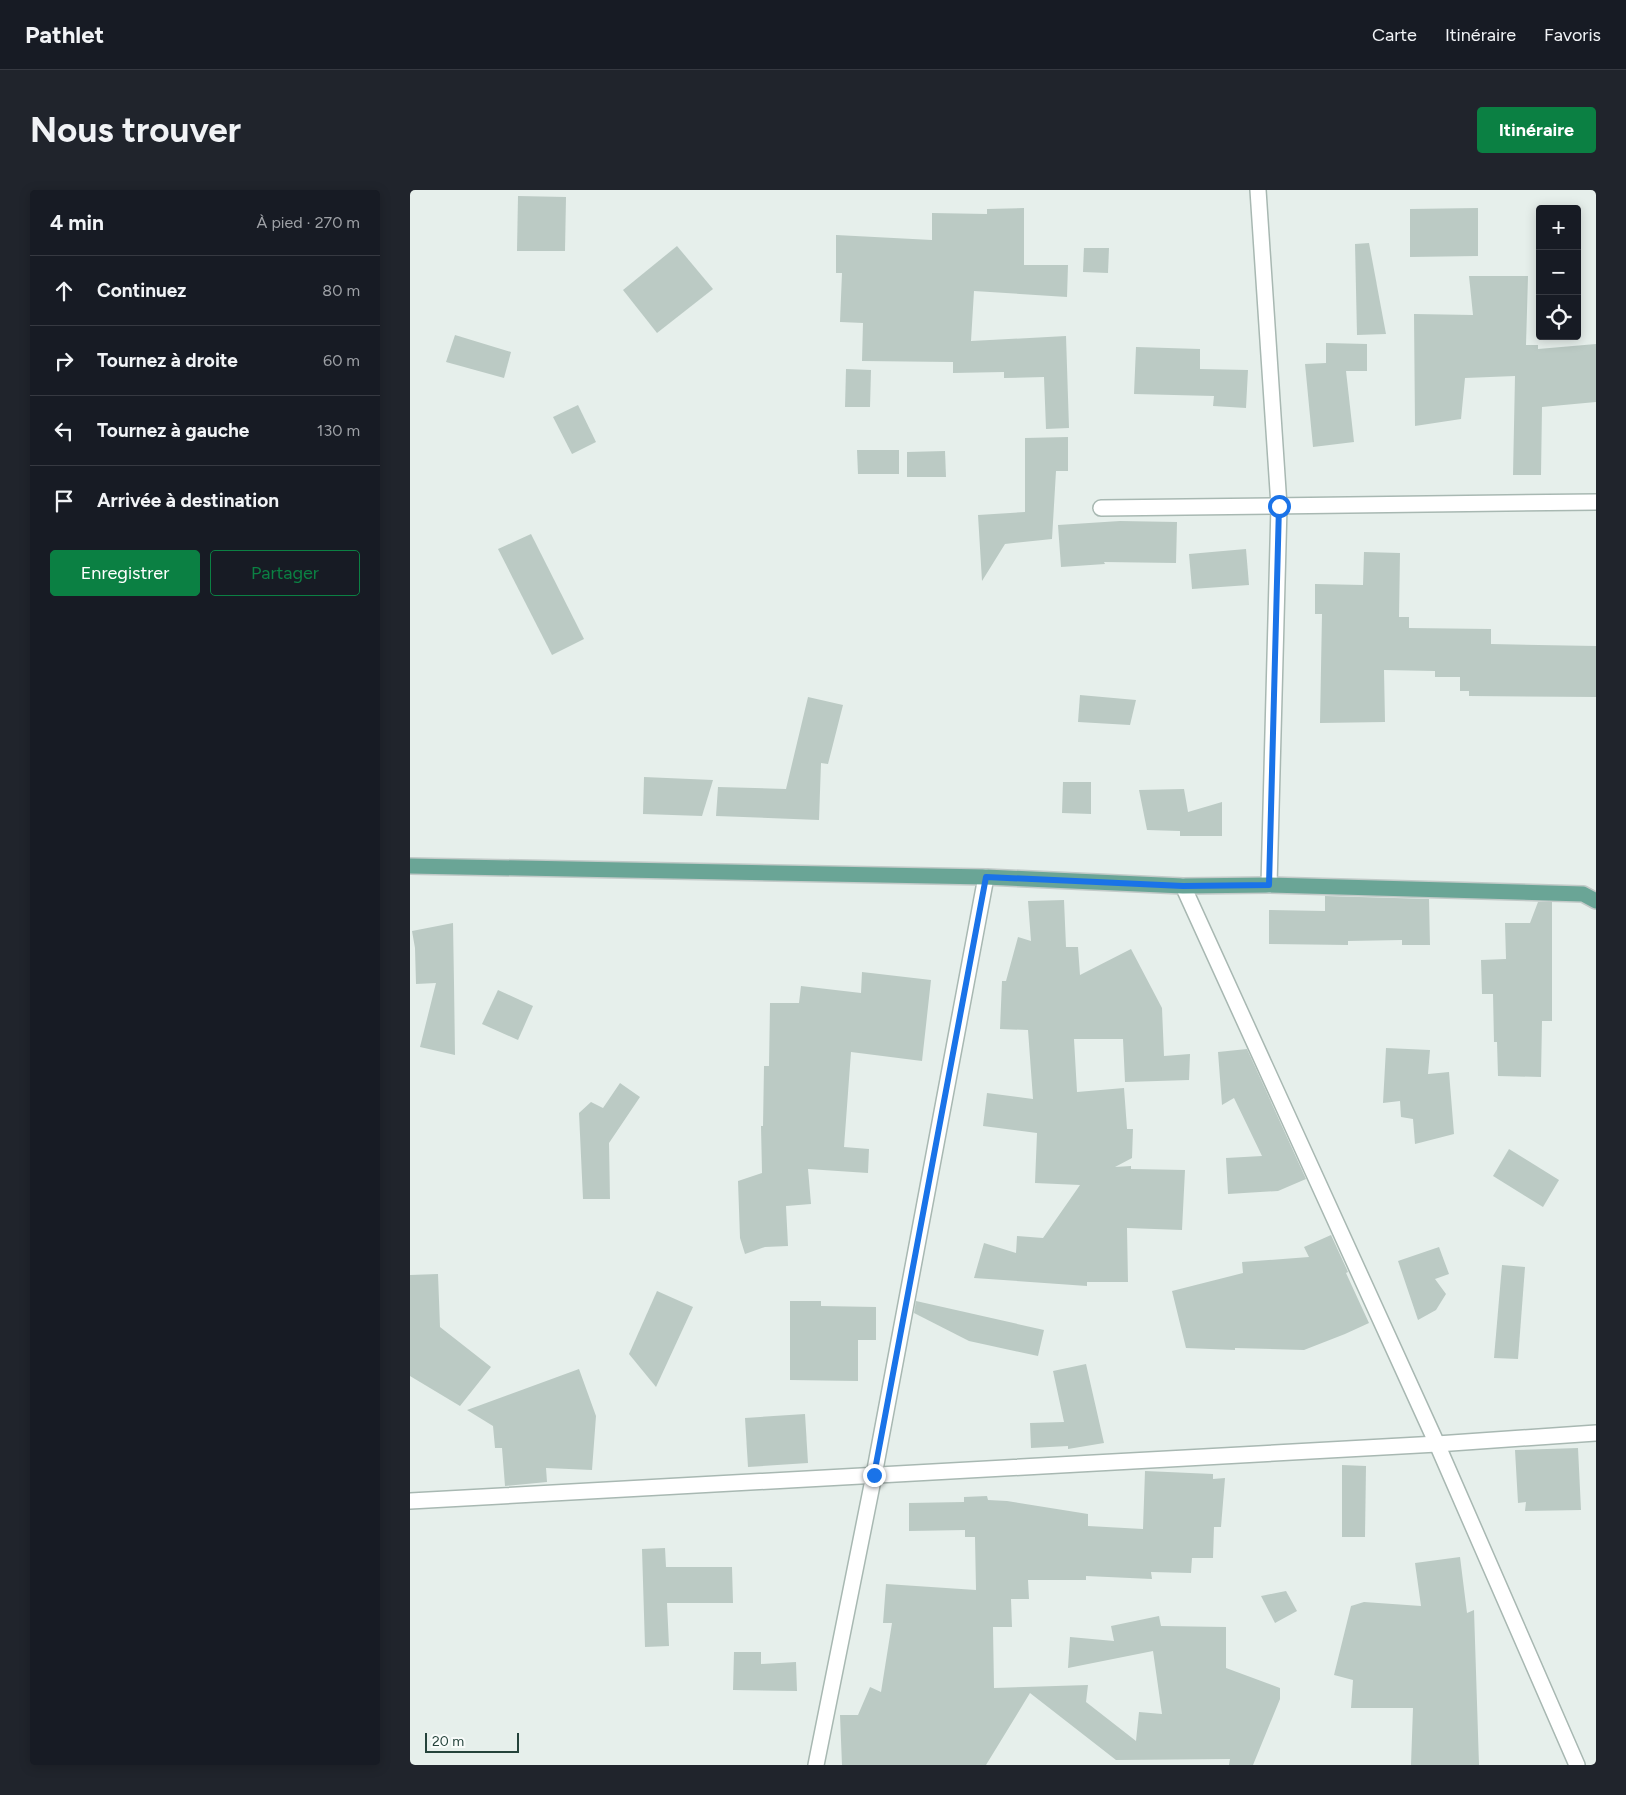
<!DOCTYPE html>
<html lang="fr">
<meta charset="utf-8">
<style>
:root{--surface:#171b24;--page:#20242c;--text:#f1f3f6;--muted:#9ea1a6;--line:#363941;--accent:#0b8043}
body{margin:0;font-family:Figtree,sans-serif;background:var(--page);color:var(--text)}
.controls{position:absolute;right:15px;top:15px;display:grid;overflow:hidden;border-radius:5px;box-shadow:0 2px 12px #0003}
.controls button{width:45px;height:45px;display:grid;place-items:center;padding:0;border:0;border-bottom:1px solid var(--line);background:var(--surface);color:var(--text);font:25px sans-serif}
.scale{position:absolute;left:15px;bottom:12px;width:94px;box-sizing:border-box;padding-left:5px;border:2px solid #24423a;border-top:0;font-size:14px;line-height:18px;white-space:nowrap;color:#24423a;-webkit-text-stroke:4px #f7fbf9;paint-order:stroke}
.stop{position:absolute;width:15px;height:15px;margin:-11px;border:4px solid #1a73e8;border-radius:50%;background:#fff}
.stop.end{background:#1a73e8;border-color:#fff;box-shadow:0 1px 5px #0008}
.list{margin:0;padding:0;list-style:none}
h2{display:flex;justify-content:space-between;align-items:center;height:65px;margin:0;padding:0 20px;font-size:21px}
h2 small{font-size:16px;font-weight:400;color:var(--muted)}
.list li{display:grid;grid-template-columns:32px 1fr auto;gap:15px;align-items:center;box-sizing:border-box;height:70px;padding:0 20px;border-top:1px solid var(--line)}
.list b{display:block;font-size:19px;white-space:nowrap}
.list em{font-size:16px;font-style:normal;color:var(--muted)}
.actions{display:flex;gap:10px;padding:15px 20px}
.actions a{flex:1;padding:11px 0;border:1px solid var(--accent);border-radius:5px;text-align:center;font-size:18px;color:var(--accent)}
.actions .main{background:var(--accent);color:#fff}
.icon{flex:none;width:28px;height:28px;fill:none;stroke:currentColor;stroke-width:2;stroke-linecap:round;stroke-linejoin:round}
.map{position:relative;flex:none;width:1186px;height:1575px;overflow:hidden;border-radius:5px}
header{display:flex;align-items:center;gap:30px;box-sizing:border-box;height:70px;padding:0 25px;background:var(--surface);border-bottom:1px solid var(--line)}
header strong{font-size:24px}
nav{display:flex;gap:28px;margin-inline-start:auto;font-size:18px}
.intro{display:flex;align-items:center;justify-content:space-between;box-sizing:border-box;height:120px;padding:0 30px}
h1{margin:0;font-size:35px}
.button{padding:12px 22px;border-radius:5px;background:var(--accent);color:#fff;font-size:18px;font-weight:700}
main{display:flex;gap:30px;padding:0 30px}
aside{flex:1;background:var(--surface);border-radius:5px;box-shadow:0 2px 12px #0003}
.map>svg:first-child{display:block}
.building{fill:#bbcac4}
.lines{fill:none;stroke-linecap:round;stroke-linejoin:round}
.minor-casing{stroke:#a8b8b2;stroke-width:18}
.major-casing{stroke:#c2cac8;stroke-width:18}
.minor{stroke:#fff;stroke-width:15}
.major{stroke:#6aa596;stroke-width:15}
.route{stroke:#1a73e8;stroke-width:6}
</style>
<header>
<strong>Pathlet</strong>
<nav><a>Carte</a><a>Itinéraire</a><a>Favoris</a></nav>
</header>
<div class="intro"><h1>Nous trouver</h1><a class="button">Itinéraire</a></div>
<main>
<aside>
<h2>4 min<small>À pied · 270 m</small></h2>
<ul class="list">
<li><svg class="icon" aria-label="ahead" viewBox="0 0 24 24"><path d="M12 20V5M6 11l6-6 6 6"/></svg><div><b>Continuez</b></div><em>80 m</em></li>
<li><svg class="icon" aria-label="right" viewBox="0 0 24 24"><path d="M7 20v-9h11M14 6l5 5-5 5"/></svg><div><b>Tournez à droite</b></div><em>60 m</em></li>
<li><svg class="icon" aria-label="left" viewBox="0 0 24 24"><path d="M17 20v-9H6M10 6l-5 5 5 5"/></svg><div><b>Tournez à gauche</b></div><em>130 m</em></li>
<li><svg class="icon" aria-label="arrive" viewBox="0 0 24 24"><path d="M6 21V4h12l-3 4 3 4H6"/></svg><div><b>Arrivée à destination</b></div></li>
</ul>
<div class="actions"><a class="main">Enregistrer</a><a>Partager</a></div>
</aside>
<div class="map">
<svg width="1186" height="1575" viewBox="0 0 1186 1575">
<rect width="100%" height="100%" fill="#e6efeb"/>
<g class="building">
<path d="M 108,6 L 156,7 L 155,61 L 107,61 Z"/>
<path d="M 614,18 L 614,75 L 658,75 L 657,107 L 564,101 L 561,151 L 656,146 L 659,238 L 636,239 L 634,187 L 594,188 L 594,182 L 543,183 L 543,172 L 452,171 L 453,133 L 430,132 L 432,83 L 426,83 L 426,45 L 522,50 L 522,23 L 577,24 L 577,19 Z"/>
<path d="M 1068,18 L 1068,66 L 1000,67 L 1000,19 Z"/>
<path d="M 959,53 L 976,144 L 947,145 L 945,54 Z"/>
<path d="M 267,56 L 303,99 L 247,143 L 213,100 Z"/>
<path d="M 674,58 L 699,58 L 698,83 L 673,82 Z"/>
<path d="M 1059,86 L 1118,86 L 1116,155 L 1128,155 L 1128,159 L 1186,154 L 1186,212 L 1132,217 L 1131,285 L 1103,285 L 1105,186 L 1055,188 L 1051,229 L 1005,236 L 1004,124 L 1063,125 Z"/>
<path d="M 45,145 L 101,162 L 94,188 L 36,172 Z"/>
<path d="M 916,153 L 957,154 L 957,181 L 936,181 L 944,252 L 903,257 L 895,174 L 916,173 Z"/>
<path d="M 726,157 L 790,159 L 790,179 L 838,180 L 836,218 L 803,216 L 804,206 L 724,204 Z"/>
<path d="M 436,179 L 461,180 L 460,217 L 435,217 Z"/>
<path d="M 168,215 L 186,252 L 162,264 L 143,227 Z"/>
<path d="M 658,247 L 658,281 L 646,281 L 642,349 L 595,354 L 572,391 L 568,325 L 615,322 L 615,248 Z"/>
<path d="M 447,260 L 489,260 L 489,284 L 448,284 Z"/>
<path d="M 535,261 L 536,287 L 497,287 L 497,262 Z"/>
<path d="M 710,331 L 767,332 L 766,373 L 694,372 L 695,374 L 651,377 L 648,335 Z"/>
<path d="M 121,344 L 174,449 L 142,465 L 88,359 Z"/>
<path d="M 836,359 L 839,395 L 782,399 L 779,364 Z"/>
<path d="M 954,362 L 990,363 L 989,427 L 999,427 L 999,438 L 1081,439 L 1081,454 L 1186,456 L 1186,507 L 1059,506 L 1059,501 L 1050,501 L 1050,487 L 1025,487 L 1025,481 L 974,480 L 975,532 L 910,533 L 912,424 L 905,424 L 905,394 L 953,395 Z"/>
<path d="M 670,505 L 726,510 L 720,535 L 668,532 Z"/>
<path d="M 398,507 L 433,515 L 418,574 L 411,573 L 409,630 L 306,626 L 308,597 L 376,599 Z"/>
<path d="M 234,587 L 303,590 L 292,626 L 233,624 Z"/>
<path d="M 653,592 L 681,592 L 681,624 L 652,623 Z"/>
<path d="M 774,599 L 778,622 L 812,612 L 812,646 L 770,646 L 770,641 L 737,640 L 729,600 Z"/>
<path d="M 915,706 L 1019,709 L 1020,755 L 992,755 L 992,750 L 938,751 L 938,755 L 859,754 L 859,720 L 915,721 Z"/>
<path d="M 654,710 L 656,757 L 668,757 L 670,785 L 721,759 L 752,818 L 754,866 L 780,864 L 779,890 L 715,892 L 713,849 L 664,849 L 667,902 L 714,898 L 717,939 L 723,939 L 722,968 L 705,977 L 721,976 L 721,979 L 775,980 L 772,1040 L 717,1038 L 718,1092 L 677,1092 L 677,1096 L 564,1088 L 574,1053 L 606,1063 L 607,1046 L 633,1048 L 670,995 L 625,993 L 627,943 L 573,936 L 577,903 L 623,909 L 618,840 L 590,839 L 592,791 L 596,791 L 608,747 L 621,751 L 618,711 Z"/>
<path d="M 1128,712 L 1142,712 L 1142,831 L 1132,831 L 1131,887 L 1088,886 L 1087,852 L 1084,852 L 1083,804 L 1072,804 L 1071,770 L 1096,769 L 1095,733 L 1120,733 Z"/>
<path d="M 43,733 L 44,793 L 45,865 L 10,857 L 26,793 L 6,794 L 5,758 L 2,741 Z"/>
<path d="M 452,782 L 521,790 L 512,871 L 441,862 L 434,957 L 459,959 L 458,983 L 398,979 L 401,1014 L 376,1016 L 378,1056 L 355,1057 L 335,1064 L 330,1048 L 328,991 L 352,983 L 351,936 L 353,936 L 354,876 L 359,876 L 360,813 L 389,813 L 391,796 L 451,803 Z"/>
<path d="M 88,800 L 123,816 L 108,850 L 72,834 Z"/>
<path d="M 976,858 L 1020,860 L 1018,884 L 1039,882 L 1044,944 L 1005,954 L 1003,929 L 991,927 L 990,911 L 973,913 Z"/>
<path d="M 837,859 L 896,989 L 868,1001 L 818,1004 L 816,968 L 852,966 L 824,908 L 812,915 L 808,862 Z"/>
<path d="M 210,893 L 230,907 L 199,953 L 200,1009 L 173,1009 L 169,923 L 181,912 L 193,918 Z"/>
<path d="M 1099,959 L 1149,990 L 1133,1017 L 1083,986 Z"/>
<path d="M 921,1045 L 938,1082 L 936,1083 L 959,1133 L 935,1144 L 894,1160 L 825,1158 L 825,1160 L 776,1158 L 762,1101 L 833,1083 L 832,1072 L 899,1067 L 894,1057 Z"/>
<path d="M 1029,1057 L 1039,1084 L 1025,1089 L 1036,1104 L 1026,1120 L 1008,1130 L 988,1071 Z"/>
<path d="M 1092,1075 L 1115,1077 L 1108,1169 L 1084,1168 Z"/>
<path d="M 28,1084 L 30,1137 L 81,1177 L 50,1216 L 0,1186 L 0,1085 Z"/>
<path d="M 247,1101 L 283,1117 L 246,1197 L 219,1164 Z"/>
<path d="M 380,1111 L 411,1111 L 411,1116 L 466,1117 L 466,1150 L 448,1150 L 448,1191 L 380,1190 Z"/>
<path d="M 506,1111 L 634,1140 L 628,1166 L 559,1151 L 504,1123 Z"/>
<path d="M 676,1174 L 694,1253 L 658,1259 L 658,1256 L 621,1258 L 620,1233 L 654,1232 L 643,1181 Z"/>
<path d="M 169,1179 L 186,1226 L 182,1280 L 136,1278 L 137,1292 L 95,1296 L 92,1258 L 85,1258 L 83,1236 L 57,1220 Z"/>
<path d="M 395,1224 L 398,1273 L 338,1277 L 335,1228 Z"/>
<path d="M 1168,1258 L 1171,1320 L 1115,1321 L 1116,1312 L 1108,1313 L 1105,1260 Z"/>
<path d="M 932,1275 L 956,1276 L 955,1347 L 932,1347 Z"/>
<path d="M 735,1281 L 803,1284 L 803,1289 L 815,1288 L 811,1337 L 804,1337 L 803,1368 L 782,1368 L 781,1383 L 741,1382 L 742,1389 L 676,1386 L 676,1390 L 618,1390 L 619,1409 L 601,1409 L 602,1437 L 583,1437 L 584,1498 L 678,1495 L 676,1512 L 726,1551 L 729,1522 L 752,1524 L 743,1461 L 658,1478 L 660,1447 L 704,1451 L 701,1436 L 749,1426 L 751,1436 L 816,1437 L 816,1478 L 870,1498 L 870,1509 L 843,1575 L 819,1575 L 820,1569 L 706,1570 L 620,1503 L 576,1575 L 432,1575 L 430,1525 L 448,1525 L 460,1497 L 471,1502 L 482,1433 L 473,1433 L 476,1394 L 566,1400 L 565,1347 L 555,1347 L 555,1340 L 499,1341 L 499,1313 L 554,1312 L 554,1307 L 577,1306 L 578,1310 L 597,1311 L 678,1324 L 678,1336 L 733,1339 Z"/>
<path d="M 255,1358 L 256,1377 L 322,1377 L 323,1413 L 257,1413 L 259,1456 L 235,1457 L 232,1359 Z"/>
<path d="M 1050,1367 L 1057,1423 L 1064,1420 L 1069,1575 L 1001,1575 L 1003,1518 L 941,1518 L 943,1490 L 924,1485 L 941,1416 L 954,1412 L 1011,1416 L 1005,1373 Z"/>
<path d="M 876,1401 L 887,1421 L 865,1433 L 851,1406 Z"/>
<path d="M 324,1462 L 351,1462 L 351,1474 L 386,1472 L 387,1501 L 323,1500 Z"/>
</g>
<g class="lines">
<defs>
<g id="minor">
<path d="M 848,0 L 869,316 L 859,695"/>
<path d="M 691,318 L 1186,312"/>
<path d="M 773,696 L 1027,1254 L 1167,1575"/>
<path d="M 0,1311 L 1027,1254 L 1186,1243"/>
<path d="M 406,1575 L 464,1285 L 576,687"/>
</g>
<path id="major" d="M 0,676 L 576,687 L 773,696 L 859,695 L 1173,704 L 1186,711"/>
</defs>
<use href="#minor" class="minor-casing"/>
<use href="#major" class="major-casing"/>
<use href="#minor" class="minor"/>
<use href="#major" class="major"/>
</g>
<g class="lines">
<path class="route" d="M 464,1285 L 576,687 L 773,696 L 859,695 L 869,316"/>
</g>
</svg>
<div class="controls">
<button>+</button>
<button>−</button>
<button><svg class="icon" aria-label="locate" viewBox="0 0 24 24"><circle cx="12" cy="12" r="6"/><path d="M12 2v4M12 18v4M2 12h4M18 12h4"/></svg></button>
</div>
<div class="scale">20 m</div>
<div class="stop" style="left:869px;top:316px"></div>
<div class="stop end" style="left:464px;top:1285px"></div>
</div>
</main>
